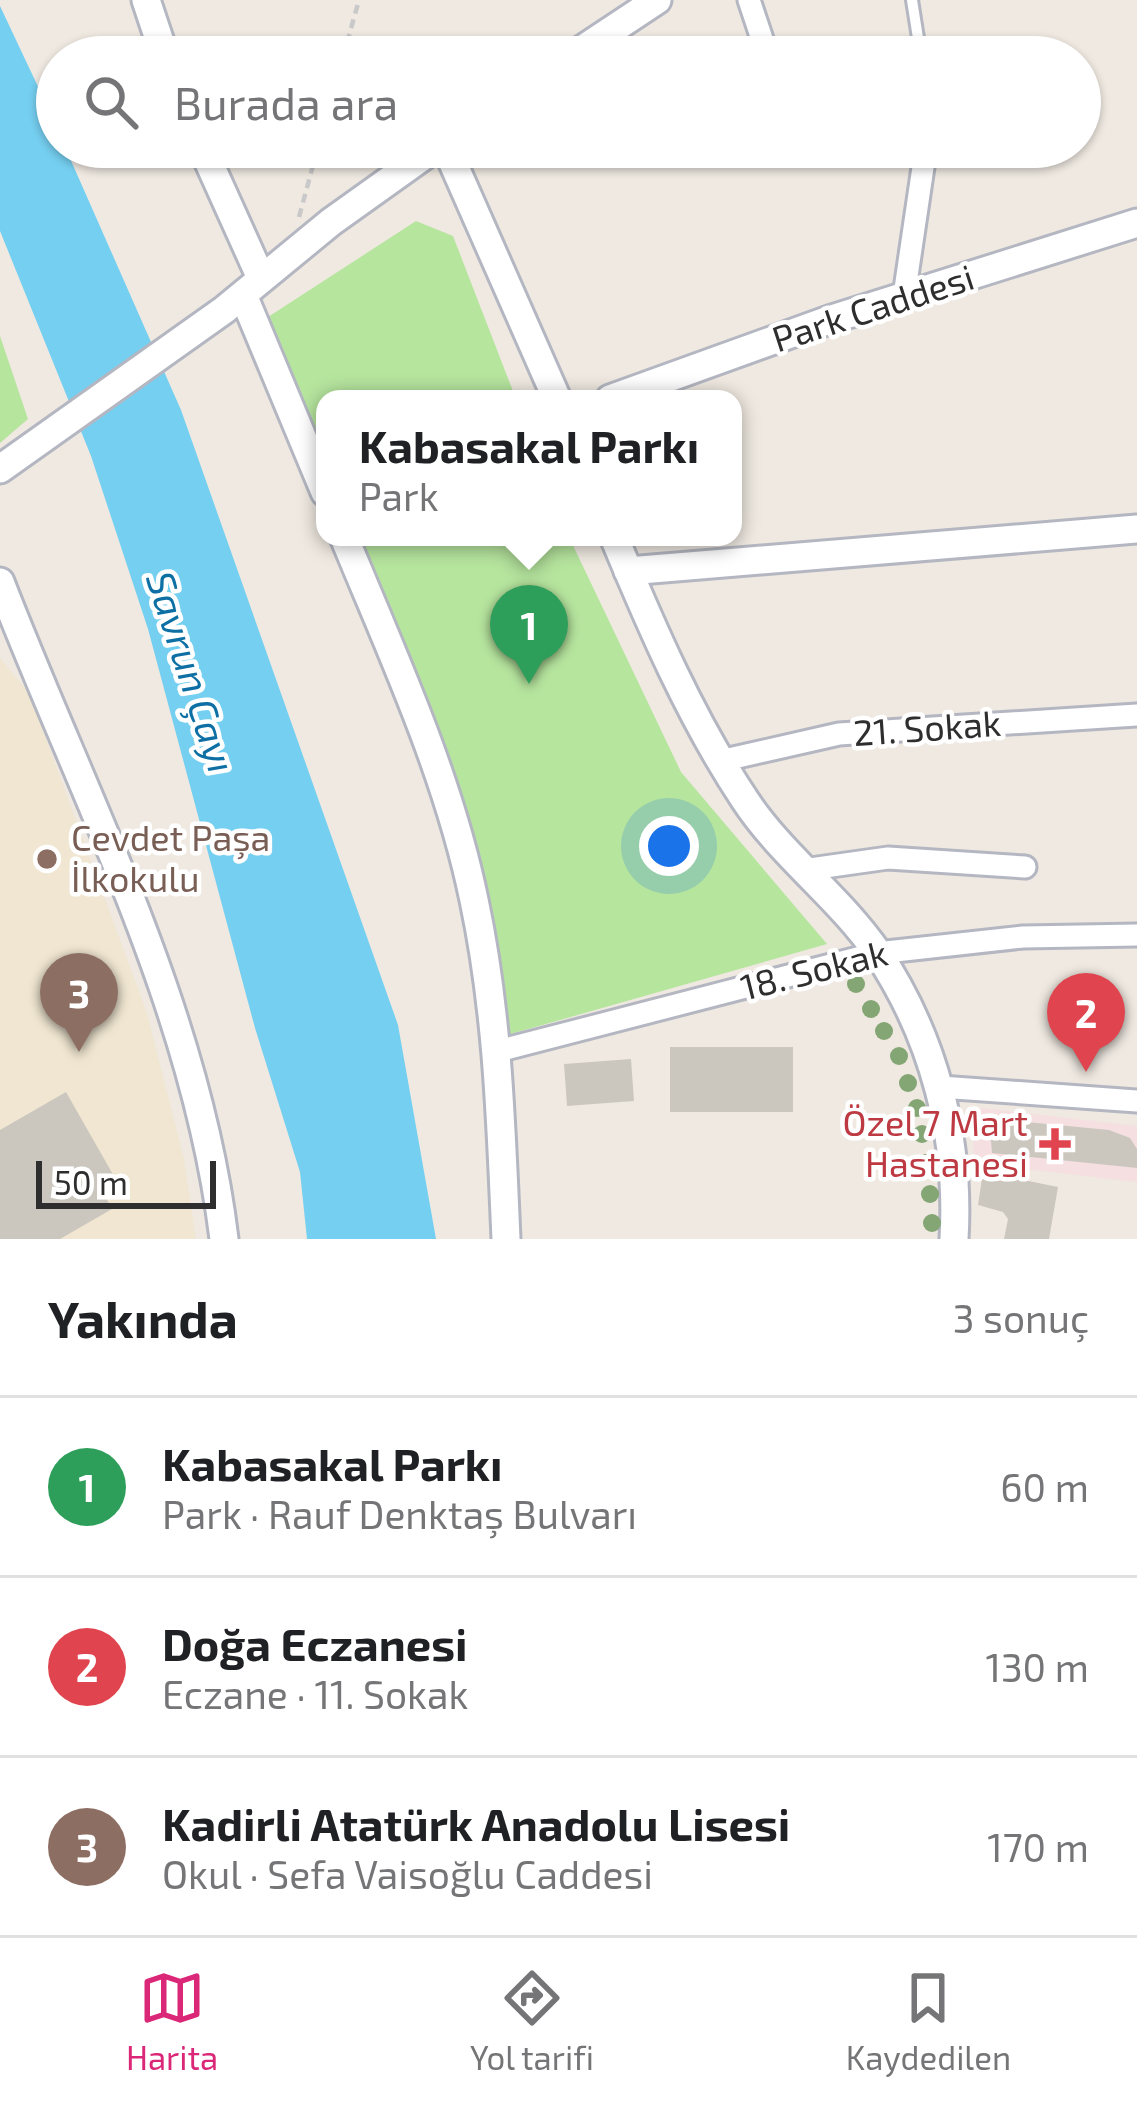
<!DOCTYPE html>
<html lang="tr">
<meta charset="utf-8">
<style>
:root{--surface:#fff;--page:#f2f2f2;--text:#202124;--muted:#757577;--line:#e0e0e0;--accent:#db2777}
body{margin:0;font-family:"Exo 2",sans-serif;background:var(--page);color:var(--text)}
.scale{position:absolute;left:36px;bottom:30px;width:180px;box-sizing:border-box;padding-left:12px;border:6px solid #2e2e2e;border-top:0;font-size:33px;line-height:42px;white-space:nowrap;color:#2e2e2e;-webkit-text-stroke:9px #fff;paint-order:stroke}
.you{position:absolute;left:669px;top:846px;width:42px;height:42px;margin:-30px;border:9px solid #fff;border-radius:50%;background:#1a73e8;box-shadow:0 0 0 18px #1a73e833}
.badge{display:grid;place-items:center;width:78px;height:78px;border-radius:50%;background:var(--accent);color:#fff;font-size:39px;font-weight:700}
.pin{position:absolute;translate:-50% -99px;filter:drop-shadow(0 3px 6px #0008)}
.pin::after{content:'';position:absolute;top:63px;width:42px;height:36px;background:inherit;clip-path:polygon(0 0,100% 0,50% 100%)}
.popup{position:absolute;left:316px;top:390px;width:426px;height:156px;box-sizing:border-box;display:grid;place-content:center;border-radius:24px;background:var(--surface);filter:drop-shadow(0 3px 9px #0005);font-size:39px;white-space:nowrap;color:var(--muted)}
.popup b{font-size:45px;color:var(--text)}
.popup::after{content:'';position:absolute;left:50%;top:100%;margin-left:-24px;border:24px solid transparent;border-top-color:var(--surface)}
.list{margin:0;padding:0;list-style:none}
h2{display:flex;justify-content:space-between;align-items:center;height:156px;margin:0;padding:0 48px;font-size:51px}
h2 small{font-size:39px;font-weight:400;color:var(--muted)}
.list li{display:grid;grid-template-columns:78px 1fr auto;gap:36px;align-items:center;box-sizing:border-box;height:180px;padding:0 48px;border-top:3px solid var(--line)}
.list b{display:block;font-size:45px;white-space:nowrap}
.list p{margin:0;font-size:39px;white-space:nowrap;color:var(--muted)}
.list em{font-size:39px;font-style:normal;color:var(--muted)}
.icon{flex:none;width:66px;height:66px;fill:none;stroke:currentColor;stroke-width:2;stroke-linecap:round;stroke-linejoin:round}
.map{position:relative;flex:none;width:1137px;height:1239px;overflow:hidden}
.search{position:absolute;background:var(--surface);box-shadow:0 3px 9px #0004;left:36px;right:36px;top:36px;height:132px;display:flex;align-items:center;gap:30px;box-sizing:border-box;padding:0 42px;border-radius:66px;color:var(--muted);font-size:45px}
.sheet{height:696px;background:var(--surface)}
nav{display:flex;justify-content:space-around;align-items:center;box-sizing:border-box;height:168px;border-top:3px solid var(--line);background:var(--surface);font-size:33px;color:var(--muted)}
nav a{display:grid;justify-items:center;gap:6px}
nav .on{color:var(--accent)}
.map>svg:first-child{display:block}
.education{fill:#f0e6d1}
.medical{fill:#f5dfe0}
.green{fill:#b6e59e}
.water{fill:#75cff0}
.building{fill:#cbc7bf}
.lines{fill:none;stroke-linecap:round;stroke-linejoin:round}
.service-casing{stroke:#b4b7c1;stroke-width:16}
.minor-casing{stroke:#b4b7c1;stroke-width:27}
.tertiary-casing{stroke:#b4b7c1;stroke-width:33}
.path{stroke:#c9c9c9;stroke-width:4.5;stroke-dasharray:9 6;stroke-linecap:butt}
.service{stroke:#fff;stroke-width:10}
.minor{stroke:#fff;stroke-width:21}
.tertiary{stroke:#fff;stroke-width:27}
.tree{fill:#84a574}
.education-dot{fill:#8d6e63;stroke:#fff;stroke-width:4.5}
.health-dot{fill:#e0444e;stroke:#fff;stroke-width:4.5}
.labels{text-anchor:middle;stroke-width:9;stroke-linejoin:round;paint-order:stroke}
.street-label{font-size:36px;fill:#2e2e2e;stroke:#fff}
.education-label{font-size:36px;fill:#785e54;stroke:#fff;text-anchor:start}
.health-label{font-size:36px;fill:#be3a42;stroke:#fff;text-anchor:end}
.water-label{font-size:39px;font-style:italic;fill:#0d6fa3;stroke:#fff}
</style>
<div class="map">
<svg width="1137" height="1239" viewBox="0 0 1137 1239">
<rect width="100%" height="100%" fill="#efe9e1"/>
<path class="education" d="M 0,658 L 29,693 L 147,1013 L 184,1159 L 196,1239 L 0,1239 Z"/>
<path class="medical" d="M 972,1107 L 1137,1126 L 1137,1182 L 974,1163 Z"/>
<g class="green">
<path d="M 416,221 L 453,236 L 516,399 L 325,399 L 325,455 L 265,319 Z"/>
<path d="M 0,336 L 28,419 L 0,443 Z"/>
<path d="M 361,537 L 569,537 L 681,772 L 827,944 L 504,1036 L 480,856 Z"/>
</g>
<path class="water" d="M 0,6 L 57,127 L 57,147 L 65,147 L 181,410 L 398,1025 L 436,1239 L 307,1239 L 300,1172 L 255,1028 L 148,629 L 91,456 L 0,231 Z"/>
<g class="building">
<rect x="670" y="1047" width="123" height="65"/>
<path d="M 631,1059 L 634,1101 L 567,1106 L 564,1064 Z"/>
<path d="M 66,1092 L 115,1178 L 100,1187 L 112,1209 L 60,1239 L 0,1239 L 0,1130 Z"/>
<path d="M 1005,1120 L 1109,1130 L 1130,1138 L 1137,1149 L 1137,1168 L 992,1153 L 990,1128 Z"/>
<path d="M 983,1172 L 1058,1187 L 1049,1239 L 1004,1239 L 1008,1219 L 1003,1212 L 978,1205 Z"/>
</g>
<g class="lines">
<defs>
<path id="service" d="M 912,0 L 921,57"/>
<g id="minor">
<path d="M 749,0 L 768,57"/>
<path d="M 904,296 L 926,147"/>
<path d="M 720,761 L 839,734 L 1137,715"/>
<path d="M 803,870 L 888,858 L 1025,867"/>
<path d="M 498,1051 L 877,953 L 1023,937 L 1137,935"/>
<path d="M 940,1087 L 1137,1101"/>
</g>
<g id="tertiary">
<path d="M 146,0 L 165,57"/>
<path d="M 571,57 L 657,0"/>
<path d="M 202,147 L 261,278"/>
<path d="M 446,147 L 557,399"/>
<path d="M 243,295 L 325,492"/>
<path d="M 610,399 L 829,320 L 1137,223"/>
<path d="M 0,469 L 224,310 L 331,222 L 436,147"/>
<path d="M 344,537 C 393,656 448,774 474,900 C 498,1013 501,1125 506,1239"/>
<path d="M 614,537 C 651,626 691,719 745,800 C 782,856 839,897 877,952 C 934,1037 960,1138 954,1239"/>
<path d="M 628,571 L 1137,529"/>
<path d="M 0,582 C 83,797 196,1007 224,1239"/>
</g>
</defs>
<use href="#service" class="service-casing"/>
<use href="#minor" class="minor-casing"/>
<use href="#tertiary" class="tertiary-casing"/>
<g class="path">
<path d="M 343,57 L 359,0"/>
<path d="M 299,217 L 318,147"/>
</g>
<use href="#service" class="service"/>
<use href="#minor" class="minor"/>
<use href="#tertiary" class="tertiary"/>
</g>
<g class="tree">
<circle cx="856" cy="984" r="9"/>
<circle cx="871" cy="1009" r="9"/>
<circle cx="884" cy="1031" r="9"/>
<circle cx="899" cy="1056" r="9"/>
<circle cx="908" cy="1083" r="9"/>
<circle cx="917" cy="1108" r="9"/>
<circle cx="922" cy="1134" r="9"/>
<circle cx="926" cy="1163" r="9"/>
<circle cx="930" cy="1194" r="9"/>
<circle cx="932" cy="1223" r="9"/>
</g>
<circle class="education-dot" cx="47" cy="859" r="12"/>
<path class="health-dot" d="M1049 1126h12v12h12v12h-12v12h-12v-12h-12v-12h12z"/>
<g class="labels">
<g class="street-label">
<text transform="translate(873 308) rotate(-18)" y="13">Park Caddesi</text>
<text transform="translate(927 728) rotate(-4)" y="13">21. Sokak</text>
<text transform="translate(814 970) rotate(-14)" y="13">18. Sokak</text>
</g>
<g class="education-label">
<text x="71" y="851">Cevdet Paşa<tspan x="71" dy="41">İlkokulu</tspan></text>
</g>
<g class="health-label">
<text x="1028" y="1136">Özel 7 Mart<tspan x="1028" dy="41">Hastanesi</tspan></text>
</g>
<g class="water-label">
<text transform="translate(191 672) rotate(72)" y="14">Savrun Çayı</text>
</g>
</g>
</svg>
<div class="scale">50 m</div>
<div class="you"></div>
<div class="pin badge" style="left:529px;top:684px;background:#2e9e5b">1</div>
<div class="popup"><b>Kabasakal Parkı</b>Park</div>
<div class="pin badge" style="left:1086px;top:1072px;background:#e0444e">2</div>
<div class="pin badge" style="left:79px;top:1052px;background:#8d6e63">3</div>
<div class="search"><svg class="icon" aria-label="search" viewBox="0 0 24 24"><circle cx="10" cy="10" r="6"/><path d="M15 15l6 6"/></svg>Burada ara</div>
</div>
<section class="sheet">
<h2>Yakında<small>3 sonuç</small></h2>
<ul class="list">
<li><span class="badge" style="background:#2e9e5b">1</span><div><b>Kabasakal Parkı</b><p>Park · Rauf Denktaş Bulvarı</p></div><em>60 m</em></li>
<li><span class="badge" style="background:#e0444e">2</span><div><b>Doğa Eczanesi</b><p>Eczane · 11. Sokak</p></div><em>130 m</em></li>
<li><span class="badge" style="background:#8d6e63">3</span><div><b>Kadirli Atatürk Anadolu Lisesi</b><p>Okul · Sefa Vaisoğlu Caddesi</p></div><em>170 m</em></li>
</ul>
</section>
<nav>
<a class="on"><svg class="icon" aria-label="map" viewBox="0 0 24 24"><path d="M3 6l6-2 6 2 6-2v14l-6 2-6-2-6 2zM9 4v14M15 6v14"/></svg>Harita</a>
<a><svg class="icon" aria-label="directions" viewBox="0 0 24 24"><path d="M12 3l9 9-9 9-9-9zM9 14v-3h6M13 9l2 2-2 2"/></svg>Yol tarifi</a>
<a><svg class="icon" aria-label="saved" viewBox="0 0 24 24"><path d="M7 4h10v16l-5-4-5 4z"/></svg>Kaydedilen</a>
</nav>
